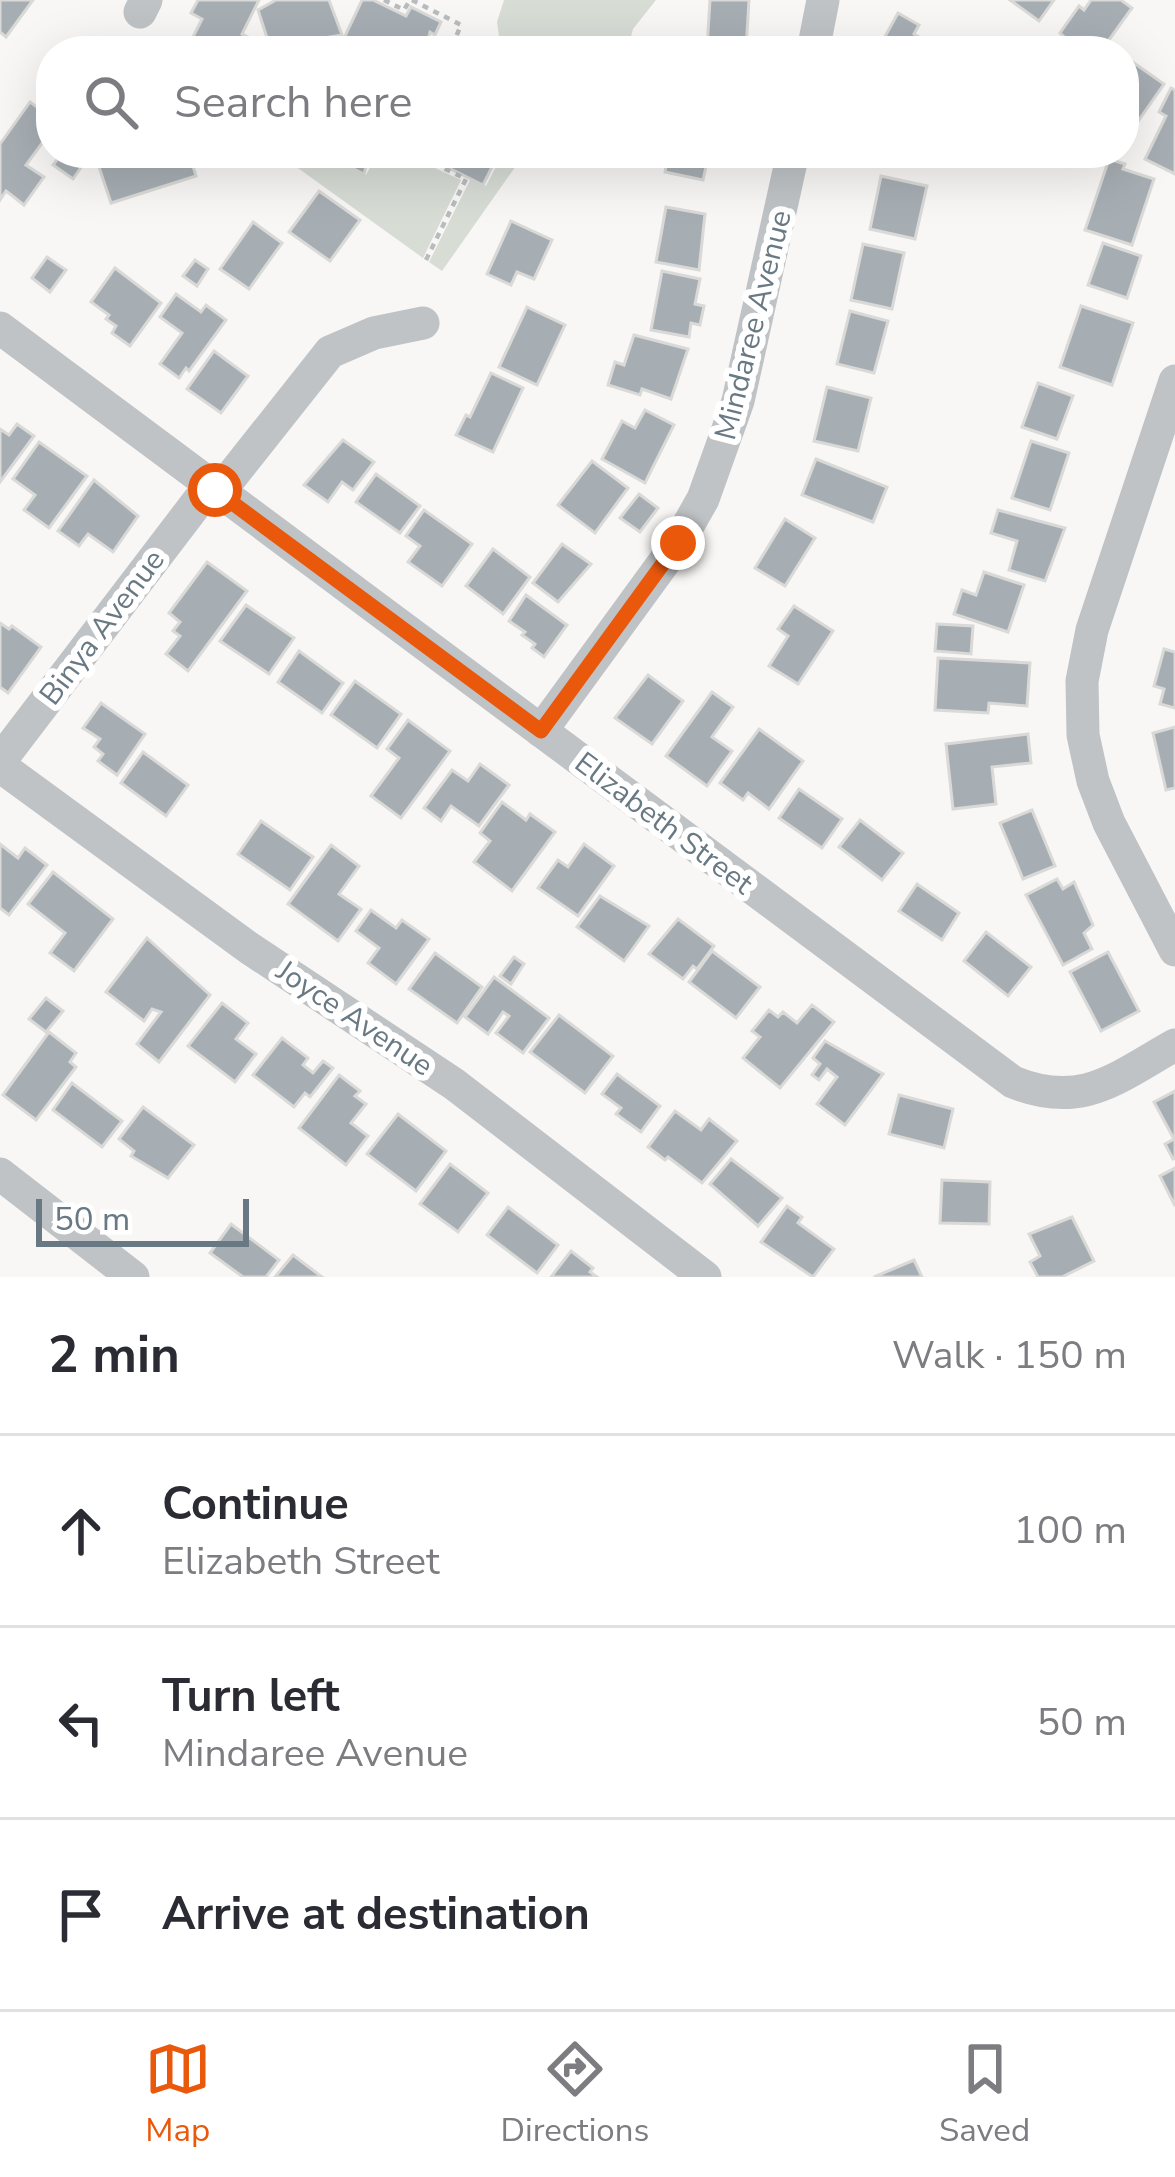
<!DOCTYPE html>
<meta charset="utf-8">
<style>
:root{--surface:#fff;--page:#f2f2f3;--text:#2b2b33;--muted:#7c7c81;--line:#e1e1e2;--accent:#ea580c}
body{margin:0;font-family:"Nunito Sans",sans-serif;background:var(--page);color:var(--text)}
.scale{position:absolute;left:36px;bottom:30px;width:213px;box-sizing:border-box;padding-left:12px;border:6px solid #697983;border-top:0;font-size:33px;line-height:42px;white-space:nowrap;color:#697983;-webkit-text-stroke:9px #fff;paint-order:stroke}
.stop{position:absolute;width:36px;height:36px;margin:-27px;border:9px solid #ea580c;border-radius:50%;background:#fff}
.stop.end{background:#ea580c;border-color:#fff;box-shadow:0 3px 12px #0008}
.list{margin:0;padding:0;list-style:none}
h2{display:flex;justify-content:space-between;align-items:center;height:156px;margin:0;padding:0 48px;font-size:51px}
h2 small{font-size:39px;font-weight:400;color:var(--muted)}
.list li{display:grid;grid-template-columns:78px 1fr auto;gap:36px;align-items:center;box-sizing:border-box;height:192px;padding:0 48px;border-top:3px solid var(--line)}
.list b{display:block;font-size:45px;white-space:nowrap}
.list p{margin:0;font-size:39px;white-space:nowrap;color:var(--muted)}
.list em{font-size:39px;font-style:normal;color:var(--muted)}
.icon{flex:none;width:66px;height:66px;fill:none;stroke:currentColor;stroke-width:2;stroke-linecap:round;stroke-linejoin:round}
.map{position:relative;flex:none;width:1175px;height:1277px;overflow:hidden}
.search{position:absolute;background:var(--surface);box-shadow:0 12px 48px #0002;left:36px;right:36px;top:36px;height:132px;display:flex;align-items:center;gap:30px;box-sizing:border-box;padding:0 42px;border-radius:48px;color:var(--muted);font-size:45px}
.sheet{height:732px;background:var(--surface)}
nav{display:flex;justify-content:space-around;align-items:center;box-sizing:border-box;height:168px;border-top:3px solid var(--line);background:var(--surface);font-size:33px;color:var(--muted)}
nav a{display:grid;justify-items:center;gap:6px}
nav .on{color:var(--accent)}
.map>svg:first-child{display:block}
.green{fill:#d7dcd5}
.building{fill:#a7aeb3;stroke:#d9d9d7;stroke-width:3}
.lines{fill:none;stroke-linecap:round;stroke-linejoin:round}
.path{stroke:#b9bcbe;stroke-width:4.5;stroke-dasharray:6 6;stroke-linecap:butt}
.minor{stroke:#bfc3c6;stroke-width:33}
.route{stroke:#ea580c;stroke-width:15}
.labels{text-anchor:middle;stroke-width:12;stroke-linejoin:round;paint-order:stroke}
.street-label{font-size:30px;fill:#697983;stroke:#fff}
</style>
<div class="map">
<svg width="1175" height="1277" viewBox="0 0 1175 1277">
<rect width="100%" height="100%" fill="#f8f7f5"/>
<g class="green">
<path d="M 504,0 L 656,0 L 633,29 L 627,51 L 501,51 L 497,22 Z"/>
<path d="M 277,153 L 320,153 L 366,175 L 372,164 L 382,168 L 404,159 L 406,153 L 426,153 L 422,162 L 461,180 L 423,258 Z"/>
<path d="M 503,153 L 525,153 L 442,271 L 429,262 L 471,178 L 486,186 Z"/>
</g>
<g class="building">
<path d="M 0,0 L 33,0 L 6,37 L 0,32 Z"/>
<path d="M 198,0 L 259,0 L 242,34 L 254,40 L 249,51 L 186,51 L 202,19 L 191,13 Z"/>
<path d="M 276,0 L 329,0 L 342,35 L 270,47 L 258,10 Z"/>
<path d="M 362,0 L 373,0 L 406,16 L 411,7 L 441,22 L 435,35 L 430,32 L 426,51 L 338,51 Z"/>
<path d="M 710,0 L 749,0 L 746,50 L 707,48 Z"/>
<path d="M 1010,0 L 1054,0 L 1039,21 Z"/>
<path d="M 1091,0 L 1121,0 L 1132,8 L 1101,51 L 1080,51 L 1060,33 L 1079,6 L 1084,10 Z"/>
<path d="M 898,13 L 919,25 L 914,34 L 944,51 L 877,51 Z"/>
<path d="M 1124,56 L 1164,84 L 1139,120 L 1124,110 Z"/>
<path d="M 1171,88 L 1175,90 L 1175,174 L 1145,159 L 1166,116 L 1159,112 Z"/>
<path d="M 30,102 L 51,117 L 51,131 L 26,165 L 44,177 L 24,205 L 6,191 L 0,200 L 0,144 Z"/>
<path d="M 62,153 L 78,153 L 87,159 L 73,179 L 53,165 Z"/>
<path d="M 144,153 L 189,153 L 196,176 L 111,203 L 99,167 Z"/>
<path d="M 344,153 L 369,153 L 364,174 L 340,162 Z"/>
<path d="M 439,153 L 499,153 L 483,185 L 435,161 Z"/>
<path d="M 668,153 L 709,153 L 703,180 L 665,172 Z"/>
<path d="M 1109,159 L 1125,164 L 1123,169 L 1154,179 L 1132,245 L 1085,230 Z"/>
<path d="M 881,176 L 927,186 L 915,239 L 870,229 Z"/>
<path d="M 319,191 L 360,220 L 330,261 L 289,232 Z"/>
<path d="M 666,207 L 705,214 L 699,270 L 656,262 Z"/>
<path d="M 511,221 L 552,240 L 534,279 L 517,272 L 511,285 L 487,274 Z"/>
<path d="M 253,222 L 282,243 L 249,289 L 220,269 Z"/>
<path d="M 1103,243 L 1141,256 L 1127,298 L 1088,285 Z"/>
<path d="M 863,244 L 904,253 L 892,309 L 851,300 Z"/>
<path d="M 47,257 L 66,270 L 50,292 L 32,278 Z"/>
<path d="M 195,260 L 208,269 L 197,286 L 183,276 Z"/>
<path d="M 115,268 L 161,303 L 130,346 L 112,333 L 116,326 L 106,319 L 109,315 L 91,302 Z"/>
<path d="M 662,271 L 700,279 L 695,304 L 704,306 L 700,325 L 691,323 L 689,337 L 651,330 Z"/>
<path d="M 176,294 L 201,312 L 206,305 L 226,320 L 189,371 L 186,368 L 179,378 L 160,364 L 182,333 L 160,317 Z"/>
<path d="M 1081,306 L 1133,323 L 1112,385 L 1060,367 Z"/>
<path d="M 527,307 L 565,325 L 537,385 L 499,367 Z"/>
<path d="M 850,311 L 888,321 L 874,373 L 837,364 Z"/>
<path d="M 634,335 L 688,349 L 671,399 L 642,389 L 640,395 L 608,385 L 615,362 L 624,365 Z"/>
<path d="M 214,351 L 248,376 L 221,413 L 187,389 Z"/>
<path d="M 491,373 L 523,388 L 493,452 L 456,435 L 466,415 L 470,417 Z"/>
<path d="M 1038,383 L 1073,396 L 1057,439 L 1022,427 Z"/>
<path d="M 827,387 L 871,398 L 858,451 L 814,441 Z"/>
<path d="M 645,410 L 674,425 L 645,483 L 602,459 L 622,421 L 635,428 Z"/>
<path d="M 17,424 L 34,436 L 0,482 L 0,429 L 9,435 Z"/>
<path d="M 343,440 L 374,462 L 353,490 L 342,482 L 328,502 L 304,485 Z"/>
<path d="M 1031,441 L 1069,453 L 1050,510 L 1012,498 Z"/>
<path d="M 39,442 L 87,476 L 49,528 L 24,510 L 35,495 L 13,479 Z"/>
<path d="M 816,459 L 887,487 L 873,522 L 802,495 Z"/>
<path d="M 592,461 L 628,488 L 595,533 L 558,505 Z"/>
<path d="M 376,474 L 420,506 L 400,533 L 356,502 Z"/>
<path d="M 94,480 L 138,516 L 113,552 L 88,534 L 79,546 L 58,531 Z"/>
<path d="M 639,494 L 658,508 L 640,532 L 620,518 Z"/>
<path d="M 424,510 L 472,544 L 442,586 L 408,562 L 420,546 L 406,536 Z"/>
<path d="M 998,510 L 1065,528 L 1045,581 L 1009,570 L 1017,541 L 991,533 Z"/>
<path d="M 785,519 L 815,538 L 785,586 L 755,568 Z"/>
<path d="M 562,544 L 591,564 L 558,602 L 533,583 Z"/>
<path d="M 493,549 L 530,577 L 503,614 L 466,586 Z"/>
<path d="M 207,562 L 247,591 L 188,671 L 166,654 L 180,636 L 173,631 L 180,622 L 169,613 Z"/>
<path d="M 984,572 L 1024,585 L 1008,632 L 954,614 L 962,590 L 976,595 Z"/>
<path d="M 526,595 L 567,625 L 544,657 L 532,648 L 535,644 L 522,635 L 525,632 L 509,621 Z"/>
<path d="M 246,605 L 294,638 L 269,674 L 220,641 Z"/>
<path d="M 794,606 L 833,631 L 798,684 L 769,666 L 788,636 L 778,629 Z"/>
<path d="M 0,623 L 9,629 L 12,626 L 41,647 L 8,693 L 0,687 Z"/>
<path d="M 937,624 L 973,626 L 971,654 L 935,651 Z"/>
<path d="M 1164,649 L 1175,652 L 1175,708 L 1160,704 L 1164,689 L 1154,686 Z"/>
<path d="M 299,651 L 343,683 L 322,713 L 278,682 Z"/>
<path d="M 938,658 L 1030,663 L 1027,706 L 989,703 L 988,713 L 935,710 Z"/>
<path d="M 648,675 L 683,701 L 652,744 L 615,718 Z"/>
<path d="M 355,681 L 401,714 L 377,748 L 331,715 Z"/>
<path d="M 712,692 L 733,707 L 712,737 L 732,751 L 707,786 L 666,756 Z"/>
<path d="M 101,703 L 145,734 L 117,775 L 98,761 L 103,754 L 94,747 L 100,739 L 83,728 Z"/>
<path d="M 408,720 L 450,751 L 401,818 L 371,796 L 399,758 L 387,749 Z"/>
<path d="M 1175,727 L 1175,788 L 1166,790 L 1153,733 Z"/>
<path d="M 759,729 L 803,761 L 769,809 L 748,793 L 743,800 L 720,783 Z"/>
<path d="M 1028,734 L 1031,763 L 992,767 L 996,804 L 953,809 L 946,744 Z"/>
<path d="M 143,752 L 188,785 L 166,816 L 121,783 Z"/>
<path d="M 480,764 L 509,785 L 479,826 L 451,806 L 441,821 L 424,808 L 452,770 L 468,781 Z"/>
<path d="M 799,789 L 842,819 L 822,848 L 779,818 Z"/>
<path d="M 502,802 L 526,820 L 530,814 L 555,832 L 512,891 L 474,862 L 490,841 L 480,833 Z"/>
<path d="M 1032,810 L 1055,866 L 1023,879 L 1000,823 Z"/>
<path d="M 860,820 L 903,853 L 882,880 L 839,847 Z"/>
<path d="M 261,821 L 313,857 L 290,890 L 238,854 Z"/>
<path d="M 0,844 L 18,858 L 25,848 L 47,865 L 9,915 L 0,908 Z"/>
<path d="M 584,844 L 614,866 L 578,916 L 538,888 L 558,860 L 568,867 Z"/>
<path d="M 331,845 L 359,866 L 339,894 L 361,909 L 338,941 L 288,904 Z"/>
<path d="M 53,872 L 113,919 L 74,971 L 50,953 L 65,933 L 28,904 Z"/>
<path d="M 1057,879 L 1063,889 L 1074,882 L 1093,925 L 1084,933 L 1092,949 L 1063,965 L 1026,895 Z"/>
<path d="M 917,884 L 959,913 L 942,940 L 899,911 Z"/>
<path d="M 600,896 L 649,926 L 624,961 L 577,927 Z"/>
<path d="M 371,910 L 396,928 L 402,920 L 429,939 L 396,984 L 368,963 L 379,948 L 356,931 Z"/>
<path d="M 678,919 L 714,946 L 697,969 L 693,966 L 683,979 L 649,954 Z"/>
<path d="M 986,932 L 1031,967 L 1008,996 L 964,961 Z"/>
<path d="M 147,938 L 210,995 L 159,1062 L 137,1044 L 161,1012 L 152,1009 L 144,1021 L 106,992 Z"/>
<path d="M 712,951 L 760,987 L 736,1018 L 689,982 Z"/>
<path d="M 1108,952 L 1139,1011 L 1101,1031 L 1070,972 Z"/>
<path d="M 435,953 L 482,987 L 457,1023 L 409,989 Z"/>
<path d="M 514,957 L 524,964 L 511,984 L 500,976 Z"/>
<path d="M 494,977 L 549,1018 L 523,1053 L 496,1033 L 509,1016 L 503,1012 L 488,1034 L 465,1017 Z"/>
<path d="M 46,998 L 63,1011 L 46,1032 L 29,1019 Z"/>
<path d="M 222,1003 L 248,1023 L 236,1039 L 256,1054 L 235,1082 L 188,1046 Z"/>
<path d="M 812,1005 L 834,1022 L 780,1088 L 743,1058 L 760,1037 L 752,1031 L 769,1010 L 778,1017 L 783,1012 L 797,1023 Z"/>
<path d="M 559,1015 L 613,1056 L 585,1093 L 530,1052 Z"/>
<path d="M 49,1032 L 76,1053 L 70,1062 L 76,1067 L 36,1120 L 3,1095 Z"/>
<path d="M 282,1038 L 308,1058 L 303,1065 L 313,1073 L 323,1061 L 333,1068 L 310,1097 L 305,1093 L 294,1107 L 253,1075 Z"/>
<path d="M 825,1041 L 883,1074 L 845,1125 L 817,1104 L 837,1077 L 827,1069 L 819,1080 L 812,1075 L 820,1064 L 813,1058 Z"/>
<path d="M 617,1074 L 660,1106 L 641,1132 L 616,1114 L 621,1108 L 602,1094 Z"/>
<path d="M 339,1075 L 360,1091 L 355,1096 L 366,1104 L 351,1123 L 368,1136 L 346,1165 L 299,1128 Z"/>
<path d="M 72,1083 L 122,1121 L 102,1147 L 53,1110 Z"/>
<path d="M 1175,1091 L 1175,1158 L 1173,1159 L 1165,1144 L 1174,1139 L 1154,1102 Z"/>
<path d="M 899,1095 L 953,1109 L 944,1148 L 889,1134 Z"/>
<path d="M 143,1107 L 194,1145 L 168,1178 L 131,1156 L 134,1151 L 119,1139 Z"/>
<path d="M 675,1111 L 701,1130 L 709,1119 L 737,1141 L 702,1183 L 668,1157 L 665,1160 L 648,1147 Z"/>
<path d="M 398,1114 L 446,1151 L 416,1191 L 367,1154 Z"/>
<path d="M 731,1159 L 782,1198 L 758,1226 L 710,1184 Z"/>
<path d="M 450,1164 L 488,1193 L 458,1232 L 420,1204 Z"/>
<path d="M 1175,1168 L 1175,1206 L 1160,1176 Z"/>
<path d="M 942,1180 L 990,1182 L 989,1224 L 940,1223 Z"/>
<path d="M 787,1206 L 802,1217 L 798,1223 L 834,1249 L 813,1277 L 761,1242 Z"/>
<path d="M 508,1207 L 558,1245 L 537,1273 L 487,1235 Z"/>
<path d="M 1072,1217 L 1094,1261 L 1062,1277 L 1038,1277 L 1030,1262 L 1040,1256 L 1029,1234 Z"/>
<path d="M 231,1224 L 279,1260 L 266,1277 L 243,1277 L 210,1253 Z"/>
<path d="M 571,1251 L 593,1268 L 590,1272 L 597,1277 L 551,1277 Z"/>
<path d="M 293,1255 L 322,1277 L 275,1277 Z"/>
<path d="M 914,1260 L 922,1277 L 874,1277 Z"/>
</g>
<g class="lines">
<g class="path">
<path d="M 384,0 L 404,10 L 410,0"/>
<path d="M 412,0 L 461,25 L 450,51"/>
<path d="M 426,260 L 466,179 L 429,161 L 432,153"/>
</g>
<g class="minor">
<path d="M 140,12 L 146,0"/>
<path d="M 813,51 L 823,0"/>
<path d="M 0,328 L 1013,1082 C 1082,1110 1116,1078 1175,1045"/>
<path d="M 1175,381 L 1092,630 L 1082,681 L 1083,735 L 1093,781 L 1109,823 L 1175,950"/>
<path d="M 541,731 L 678,543 L 703,499 L 738,401 L 793,153"/>
<path d="M 0,761 L 199,500 L 231,477 L 330,352 L 374,333 L 423,323"/>
<path d="M 0,766 L 249,948 L 454,1084 L 705,1277"/>
<path d="M 0,1174 L 133,1277"/>
</g>
</g>
<g class="lines">
<path class="route" d="M 215,490 L 541,731 L 678,543"/>
</g>
<g class="labels">
<g class="street-label">
<text transform="translate(753 325) rotate(-76)" y="10">Mindaree Avenue</text>
<text transform="translate(102 627) rotate(-53)" y="10">Binya Avenue</text>
<text transform="translate(664 823) rotate(37)" y="10">Elizabeth Street</text>
<text transform="translate(355 1018) rotate(34)" y="10">Joyce Avenue</text>
</g>
</g>
</svg>
<div class="scale">50 m</div>
<div class="stop" style="left:215px;top:490px"></div>
<div class="stop end" style="left:678px;top:543px"></div>
<div class="search"><svg class="icon" aria-label="search" viewBox="0 0 24 24"><circle cx="10" cy="10" r="6"/><path d="M15 15l6 6"/></svg>Search here</div>
</div>
<section class="sheet">
<h2>2 min<small>Walk · 150 m</small></h2>
<ul class="list">
<li><svg class="icon" aria-label="ahead" viewBox="0 0 24 24"><path d="M12 20V5M6 11l6-6 6 6"/></svg><div><b>Continue</b><p>Elizabeth Street</p></div><em>100 m</em></li>
<li><svg class="icon" aria-label="left" viewBox="0 0 24 24"><path d="M17 20v-9H6M10 6l-5 5 5 5"/></svg><div><b>Turn left</b><p>Mindaree Avenue</p></div><em>50 m</em></li>
<li><svg class="icon" aria-label="arrive" viewBox="0 0 24 24"><path d="M6 21V4h12l-3 4 3 4H6"/></svg><div><b>Arrive at destination</b></div></li>
</ul>
</section>
<nav>
<a class="on"><svg class="icon" aria-label="map" viewBox="0 0 24 24"><path d="M3 6l6-2 6 2 6-2v14l-6 2-6-2-6 2zM9 4v14M15 6v14"/></svg>Map</a>
<a><svg class="icon" aria-label="directions" viewBox="0 0 24 24"><path d="M12 3l9 9-9 9-9-9zM9 14v-3h6M13 9l2 2-2 2"/></svg>Directions</a>
<a><svg class="icon" aria-label="saved" viewBox="0 0 24 24"><path d="M7 4h10v16l-5-4-5 4z"/></svg>Saved</a>
</nav>
